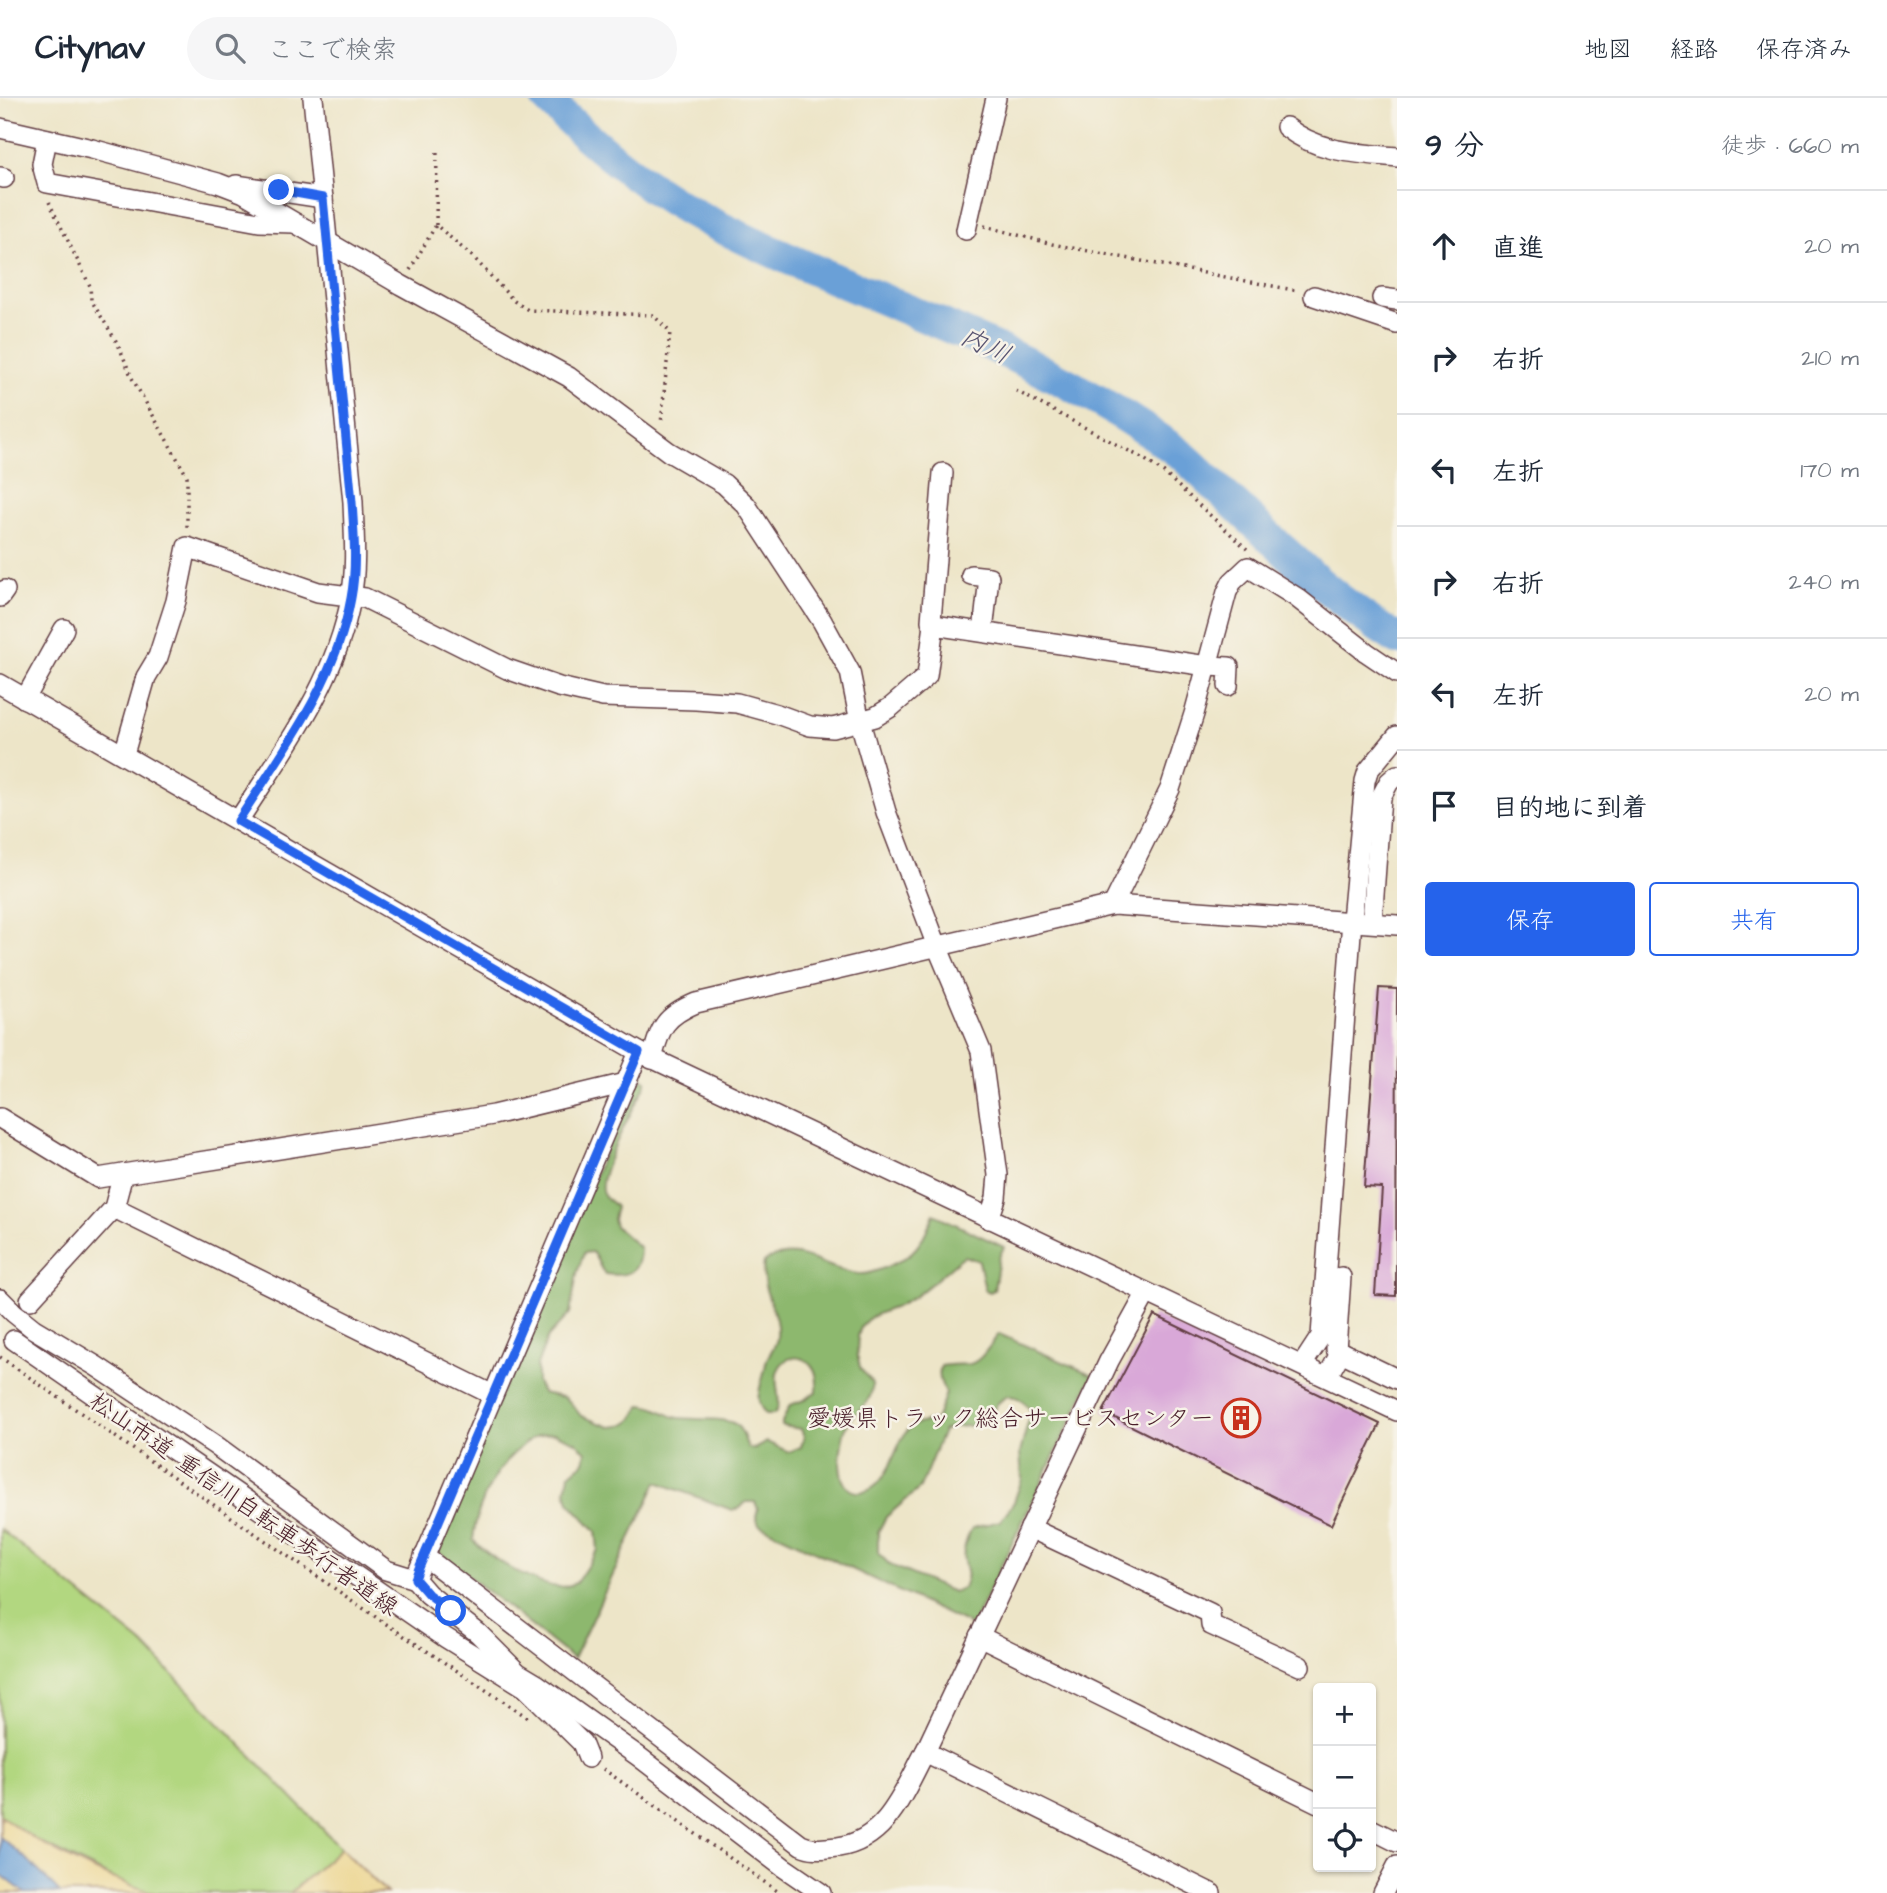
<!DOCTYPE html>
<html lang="ja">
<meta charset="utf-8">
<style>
:root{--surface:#fff;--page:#f6f6f7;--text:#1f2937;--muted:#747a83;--line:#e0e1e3;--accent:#2563eb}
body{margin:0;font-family:"Architects Daughter","Klee One",sans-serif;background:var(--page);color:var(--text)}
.controls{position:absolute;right:21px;bottom:21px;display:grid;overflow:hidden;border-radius:7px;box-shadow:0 2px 5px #0004}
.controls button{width:63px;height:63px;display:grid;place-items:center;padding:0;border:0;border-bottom:2px solid var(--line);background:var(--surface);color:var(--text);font:35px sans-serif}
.stop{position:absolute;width:21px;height:21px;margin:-16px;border:5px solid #2563eb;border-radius:50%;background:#fff}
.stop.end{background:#2563eb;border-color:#fff;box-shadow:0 2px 7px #0008}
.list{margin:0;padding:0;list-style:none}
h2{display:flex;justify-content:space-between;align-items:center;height:91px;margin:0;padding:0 28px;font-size:30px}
h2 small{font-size:23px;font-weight:400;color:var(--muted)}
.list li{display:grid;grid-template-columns:46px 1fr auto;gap:21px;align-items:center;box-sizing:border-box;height:112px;padding:0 28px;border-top:2px solid var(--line)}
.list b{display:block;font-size:26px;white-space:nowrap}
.list em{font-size:23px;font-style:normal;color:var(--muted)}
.actions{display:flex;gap:14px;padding:21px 28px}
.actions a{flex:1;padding:16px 0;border:2px solid var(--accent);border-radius:7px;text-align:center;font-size:24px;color:var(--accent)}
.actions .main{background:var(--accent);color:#fff}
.icon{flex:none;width:38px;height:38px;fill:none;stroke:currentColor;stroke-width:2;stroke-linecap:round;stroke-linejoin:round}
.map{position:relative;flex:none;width:1397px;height:1795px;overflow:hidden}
header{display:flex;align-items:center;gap:42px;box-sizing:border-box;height:98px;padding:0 35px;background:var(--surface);border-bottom:2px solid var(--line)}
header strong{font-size:33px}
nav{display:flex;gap:38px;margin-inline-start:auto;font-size:24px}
.search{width:490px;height:63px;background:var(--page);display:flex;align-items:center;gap:18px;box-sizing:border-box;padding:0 24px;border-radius:38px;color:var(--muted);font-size:26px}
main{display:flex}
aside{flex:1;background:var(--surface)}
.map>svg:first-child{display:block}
.green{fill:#b2d780;stroke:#7e7b56;stroke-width:2}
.forest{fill:#8db86e;stroke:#6c6c4c;stroke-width:2;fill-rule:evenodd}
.sand{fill:#eeda9e;stroke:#9c7c64;stroke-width:2}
.water{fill:#6aa0d7;stroke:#5a6081;stroke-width:2}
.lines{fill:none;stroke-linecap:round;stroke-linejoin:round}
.river{stroke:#6aa0d7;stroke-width:32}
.building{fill:#d9a8d8}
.minor-casing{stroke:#623d43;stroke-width:22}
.path{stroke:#623d43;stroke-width:3.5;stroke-dasharray:2 5;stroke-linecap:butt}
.minor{stroke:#fff;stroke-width:19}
.route{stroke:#2563eb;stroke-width:9}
.labels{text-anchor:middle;stroke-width:5;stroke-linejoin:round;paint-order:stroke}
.poi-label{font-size:24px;fill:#4a1f2b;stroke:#f7f3e8;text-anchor:end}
.street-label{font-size:24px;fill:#4a1f2b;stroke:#f7f3e8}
.water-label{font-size:26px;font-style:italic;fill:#575370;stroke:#f7f3e8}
</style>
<header>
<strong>Citynav</strong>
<div class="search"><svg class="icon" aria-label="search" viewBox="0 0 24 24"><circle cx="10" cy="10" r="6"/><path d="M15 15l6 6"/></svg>ここで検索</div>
<nav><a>地図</a><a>経路</a><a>保存済み</a></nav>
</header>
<main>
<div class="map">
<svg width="1397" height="1795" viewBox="0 0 1397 1795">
<rect width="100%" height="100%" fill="#f7f3e8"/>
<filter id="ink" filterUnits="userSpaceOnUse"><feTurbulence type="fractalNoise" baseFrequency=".0143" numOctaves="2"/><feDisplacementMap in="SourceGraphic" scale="14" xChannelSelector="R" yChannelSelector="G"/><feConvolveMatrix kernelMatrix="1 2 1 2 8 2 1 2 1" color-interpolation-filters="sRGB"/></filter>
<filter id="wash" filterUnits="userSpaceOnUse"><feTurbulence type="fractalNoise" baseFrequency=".00686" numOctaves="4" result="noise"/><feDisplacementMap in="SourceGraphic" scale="28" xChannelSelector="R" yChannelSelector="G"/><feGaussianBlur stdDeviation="1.57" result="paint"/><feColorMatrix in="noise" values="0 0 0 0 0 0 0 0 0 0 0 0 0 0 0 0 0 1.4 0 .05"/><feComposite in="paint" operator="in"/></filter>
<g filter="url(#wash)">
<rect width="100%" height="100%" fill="#ede5c8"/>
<path class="green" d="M 0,1431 L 143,1546 L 341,1750 L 290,1795 L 154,1795 L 123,1785 L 27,1738 L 0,1717 Z"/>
<path class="forest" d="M 637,979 L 646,982 L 646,986 C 635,1008 598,1072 602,1093 C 603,1101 611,1102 616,1109 L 613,1121 L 615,1128 L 640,1150 C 640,1175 628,1179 605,1176 C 599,1169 598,1161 592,1154 L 584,1155 L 577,1175 L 570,1215 L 548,1239 L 537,1267 L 537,1284 L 542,1295 L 563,1299 L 570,1304 L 581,1318 L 610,1329 L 620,1328 L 631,1323 L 642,1307 C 656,1307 665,1318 679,1320 C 693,1322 722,1319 735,1326 C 743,1331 744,1342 748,1350 L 754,1351 L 767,1344 L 789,1354 L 801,1349 L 804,1338 L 801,1331 L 782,1328 L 782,1324 L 790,1307 L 804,1302 L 817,1293 C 817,1286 818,1278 814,1271 C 807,1258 790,1255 781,1267 C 769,1283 786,1302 774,1316 L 766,1316 C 753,1302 760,1292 764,1275 C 766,1270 765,1264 768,1259 C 771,1253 777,1246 777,1239 C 780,1213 759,1194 764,1164 C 796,1143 824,1172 858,1176 C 868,1177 879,1172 889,1168 C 918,1156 922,1143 934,1116 L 1004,1149 L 999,1159 L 994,1192 L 990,1194 L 985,1192 L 979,1163 L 964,1158 C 943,1174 923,1196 900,1207 C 886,1214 866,1216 860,1232 C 856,1241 857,1259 860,1269 C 864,1278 874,1281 872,1291 C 870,1308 855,1312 848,1325 C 840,1341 831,1395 860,1394 C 890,1393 894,1342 911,1329 C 917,1324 928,1324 936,1322 L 946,1295 C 941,1287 937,1278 941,1268 C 951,1266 961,1267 970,1266 C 982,1263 992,1244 999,1236 L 1093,1277 L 972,1528 L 759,1427 L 756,1419 L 758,1411 L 755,1404 L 746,1404 L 740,1410 L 732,1412 L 657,1384 L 573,1561 L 434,1451 ZM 1006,1298 C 1019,1298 1024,1303 1031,1313 L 1020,1355 L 1022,1381 L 1014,1404 L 1000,1423 L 972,1430 C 967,1439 962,1453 964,1463 C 966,1478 969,1474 963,1490 L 953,1494 L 890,1467 L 878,1455 L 878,1434 L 886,1419 L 920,1390 L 943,1333 L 952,1329 L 985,1327 L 997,1306 ZM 554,1335 L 576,1344 L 586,1354 L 584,1364 L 569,1377 L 566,1392 L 569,1404 L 596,1433 L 598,1452 L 576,1485 C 571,1487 565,1489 560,1489 C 536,1488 488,1459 473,1442 C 477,1402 499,1362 533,1340 C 539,1336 548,1336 554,1335 Z"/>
<g class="sand">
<path d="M 0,1717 C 45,1751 100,1778 154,1795 L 0,1795 Z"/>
<path d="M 341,1750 L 387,1795 L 290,1795 Z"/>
</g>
<path class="water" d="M 0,1739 L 30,1764 L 60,1795 L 25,1795 L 0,1776 Z"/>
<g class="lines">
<path class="river" d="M 546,0 C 593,47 650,94 710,124 C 847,193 996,238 1127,320 C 1146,332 1166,345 1184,359 C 1201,374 1217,391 1234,406 C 1286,455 1336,504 1397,541"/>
</g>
<g id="blocks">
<g class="building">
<path d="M 1379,890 L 1397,891 L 1396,1198 L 1375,1197 L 1382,1090 L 1364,1089 Z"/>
<path d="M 1154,1217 L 1380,1326 L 1331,1427 L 1103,1314 Z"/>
</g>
</g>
</g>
<g filter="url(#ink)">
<use href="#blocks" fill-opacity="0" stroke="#623d43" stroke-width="2"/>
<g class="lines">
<defs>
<g id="minor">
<path d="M 1286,29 C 1319,55 1357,55 1397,59"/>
<path d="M 0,30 L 92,51 L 218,85 L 244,95 L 401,187 L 569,279 L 669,354 L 724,386 L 746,407 L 822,523 L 850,574 L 860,624 L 886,714 L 937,848 L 981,953 L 998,1077 L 996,1100 L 989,1121"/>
<path d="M 47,41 L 42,66 L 47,85 L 259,124 L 294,125"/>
<path d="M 0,79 L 4,80"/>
<path d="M 236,87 L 323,100"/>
<path d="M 966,132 L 996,0"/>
<path d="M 1314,198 L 1397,226"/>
<path d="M 1382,200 L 1397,202"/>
<path d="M 971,477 L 989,479 L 983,534"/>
<path d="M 0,499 L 5,492"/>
<path d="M 934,527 L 931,523 L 943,375"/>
<path d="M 0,586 L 639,954 L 1397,1313"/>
<path d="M 25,601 L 64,531"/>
<path d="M 124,656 L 146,579 L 158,559 L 176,503 L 187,449 L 318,494 L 365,500 L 507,571 L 559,589 L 603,599 L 696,602 L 737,605 L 777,616 L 810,628 L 833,630 L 875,619 L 891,609 L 927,578 L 934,527 L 1207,568 L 1229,569 L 1228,588"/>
<path d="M 238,723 C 283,653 336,584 351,500 C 357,469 354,435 353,404 L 313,0"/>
<path d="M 1113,807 L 1170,691 L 1194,616 L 1227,494 L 1232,484 L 1248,469 L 1296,499 L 1366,554 L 1397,575"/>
<path d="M 1372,824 L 1381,699 L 1389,684 L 1397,677"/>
<path d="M 652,961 C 660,929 665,918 696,905 L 1113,807 L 1397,827"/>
<path d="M 0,1020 L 98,1080 L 123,1076"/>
<path d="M 114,1110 L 493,1297"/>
<path d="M 1341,1179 L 1336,1251 L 1341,1254"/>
<path d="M 0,1201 L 14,1215 L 34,1231 L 96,1268 L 215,1347 L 386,1472 L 415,1481 L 639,954"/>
<path d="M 30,1202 L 114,1110 L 123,1076 L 493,1017 L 626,985"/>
<path d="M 14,1242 L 446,1540 L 523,1588"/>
<path d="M 1302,1267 L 1321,1238 L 1352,822 L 1365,683 L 1368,673 L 1397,638"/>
<path d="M 1327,1279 L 1341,1254 L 1397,1281"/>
<path d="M 1030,1430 L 1210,1515 L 1211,1527 L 1300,1568"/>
<path d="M 424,1458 L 801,1747 C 814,1753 824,1750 838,1749 C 887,1742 904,1693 925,1654 L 1109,1263 L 1146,1196"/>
<path d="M 415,1481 L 428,1496 L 478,1535 L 518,1575 L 538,1587 L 638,1658 L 783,1769 L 821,1795"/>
<path d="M 979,1538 L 1318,1705"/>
<path d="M 522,1586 L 582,1645 L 588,1660"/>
<path d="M 925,1654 L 1211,1795"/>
<path d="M 1371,1731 L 1397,1744"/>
<path d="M 1383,1795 L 1397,1768"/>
</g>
</defs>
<use href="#minor" class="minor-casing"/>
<g class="path">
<path d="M 49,104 L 90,188 L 91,202 L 118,246 L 132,280 L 187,378 L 187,433"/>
<path d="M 436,127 L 437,50"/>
<path d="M 984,128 L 1052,146 L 1299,193"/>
<path d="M 410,172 L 436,127 L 474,160 L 514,203 L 528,212 L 653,217 L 670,234 L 661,326"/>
<path d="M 1016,293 L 1144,361 L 1164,375 L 1247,451"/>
<path d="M 0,1259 L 383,1524 L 530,1621"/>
<path d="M 603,1671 L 780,1795"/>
</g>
<use href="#minor" class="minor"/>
</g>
</g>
<g class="lines" filter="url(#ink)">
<path class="route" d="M 279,92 L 323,100 L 352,404 C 354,435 357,469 351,500 C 336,584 283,653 238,723 L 639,954 L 419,1470 L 415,1481 L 428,1496 L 451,1513"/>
</g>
<defs>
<symbol id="building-ring" viewBox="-11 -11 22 22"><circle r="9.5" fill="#f7f3e8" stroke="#c8321e" stroke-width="1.5"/><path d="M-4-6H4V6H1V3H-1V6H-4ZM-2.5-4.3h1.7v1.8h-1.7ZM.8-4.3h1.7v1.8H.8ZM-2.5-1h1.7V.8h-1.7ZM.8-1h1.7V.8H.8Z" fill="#c8321e"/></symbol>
</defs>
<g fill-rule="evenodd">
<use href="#building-ring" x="1219" y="1298" width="44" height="44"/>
</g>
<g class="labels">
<g class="poi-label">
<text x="1214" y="1328">愛媛県トラック総合サービスセンター</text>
</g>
<g class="street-label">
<text transform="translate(244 1406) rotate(35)" y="8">松山市道 重信川自転車歩行者道線</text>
</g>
<g class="water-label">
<text transform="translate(986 247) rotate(26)" y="9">内川</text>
</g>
</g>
</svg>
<div class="controls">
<button>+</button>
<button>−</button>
<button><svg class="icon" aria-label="locate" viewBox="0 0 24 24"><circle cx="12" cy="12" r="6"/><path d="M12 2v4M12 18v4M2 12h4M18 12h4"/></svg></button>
</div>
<div class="stop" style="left:451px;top:1513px"></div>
<div class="stop end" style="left:279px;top:92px"></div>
</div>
<aside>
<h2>9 分<small>徒歩 · 660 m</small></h2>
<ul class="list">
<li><svg class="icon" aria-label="ahead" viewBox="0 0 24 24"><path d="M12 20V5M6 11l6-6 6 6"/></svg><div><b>直進</b></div><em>20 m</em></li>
<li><svg class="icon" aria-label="right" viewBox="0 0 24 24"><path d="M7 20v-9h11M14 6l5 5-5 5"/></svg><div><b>右折</b></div><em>210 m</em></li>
<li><svg class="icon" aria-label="left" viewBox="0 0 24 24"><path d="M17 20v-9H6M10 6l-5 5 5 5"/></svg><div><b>左折</b></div><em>170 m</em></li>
<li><svg class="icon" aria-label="right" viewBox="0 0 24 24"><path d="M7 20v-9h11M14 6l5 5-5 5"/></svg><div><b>右折</b></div><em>240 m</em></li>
<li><svg class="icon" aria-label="left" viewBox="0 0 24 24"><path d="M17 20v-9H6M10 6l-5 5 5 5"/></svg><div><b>左折</b></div><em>20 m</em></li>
<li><svg class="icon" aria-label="arrive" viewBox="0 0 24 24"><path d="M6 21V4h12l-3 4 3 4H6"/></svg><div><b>目的地に到着</b></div></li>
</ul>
<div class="actions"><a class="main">保存</a><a>共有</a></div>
</aside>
</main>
